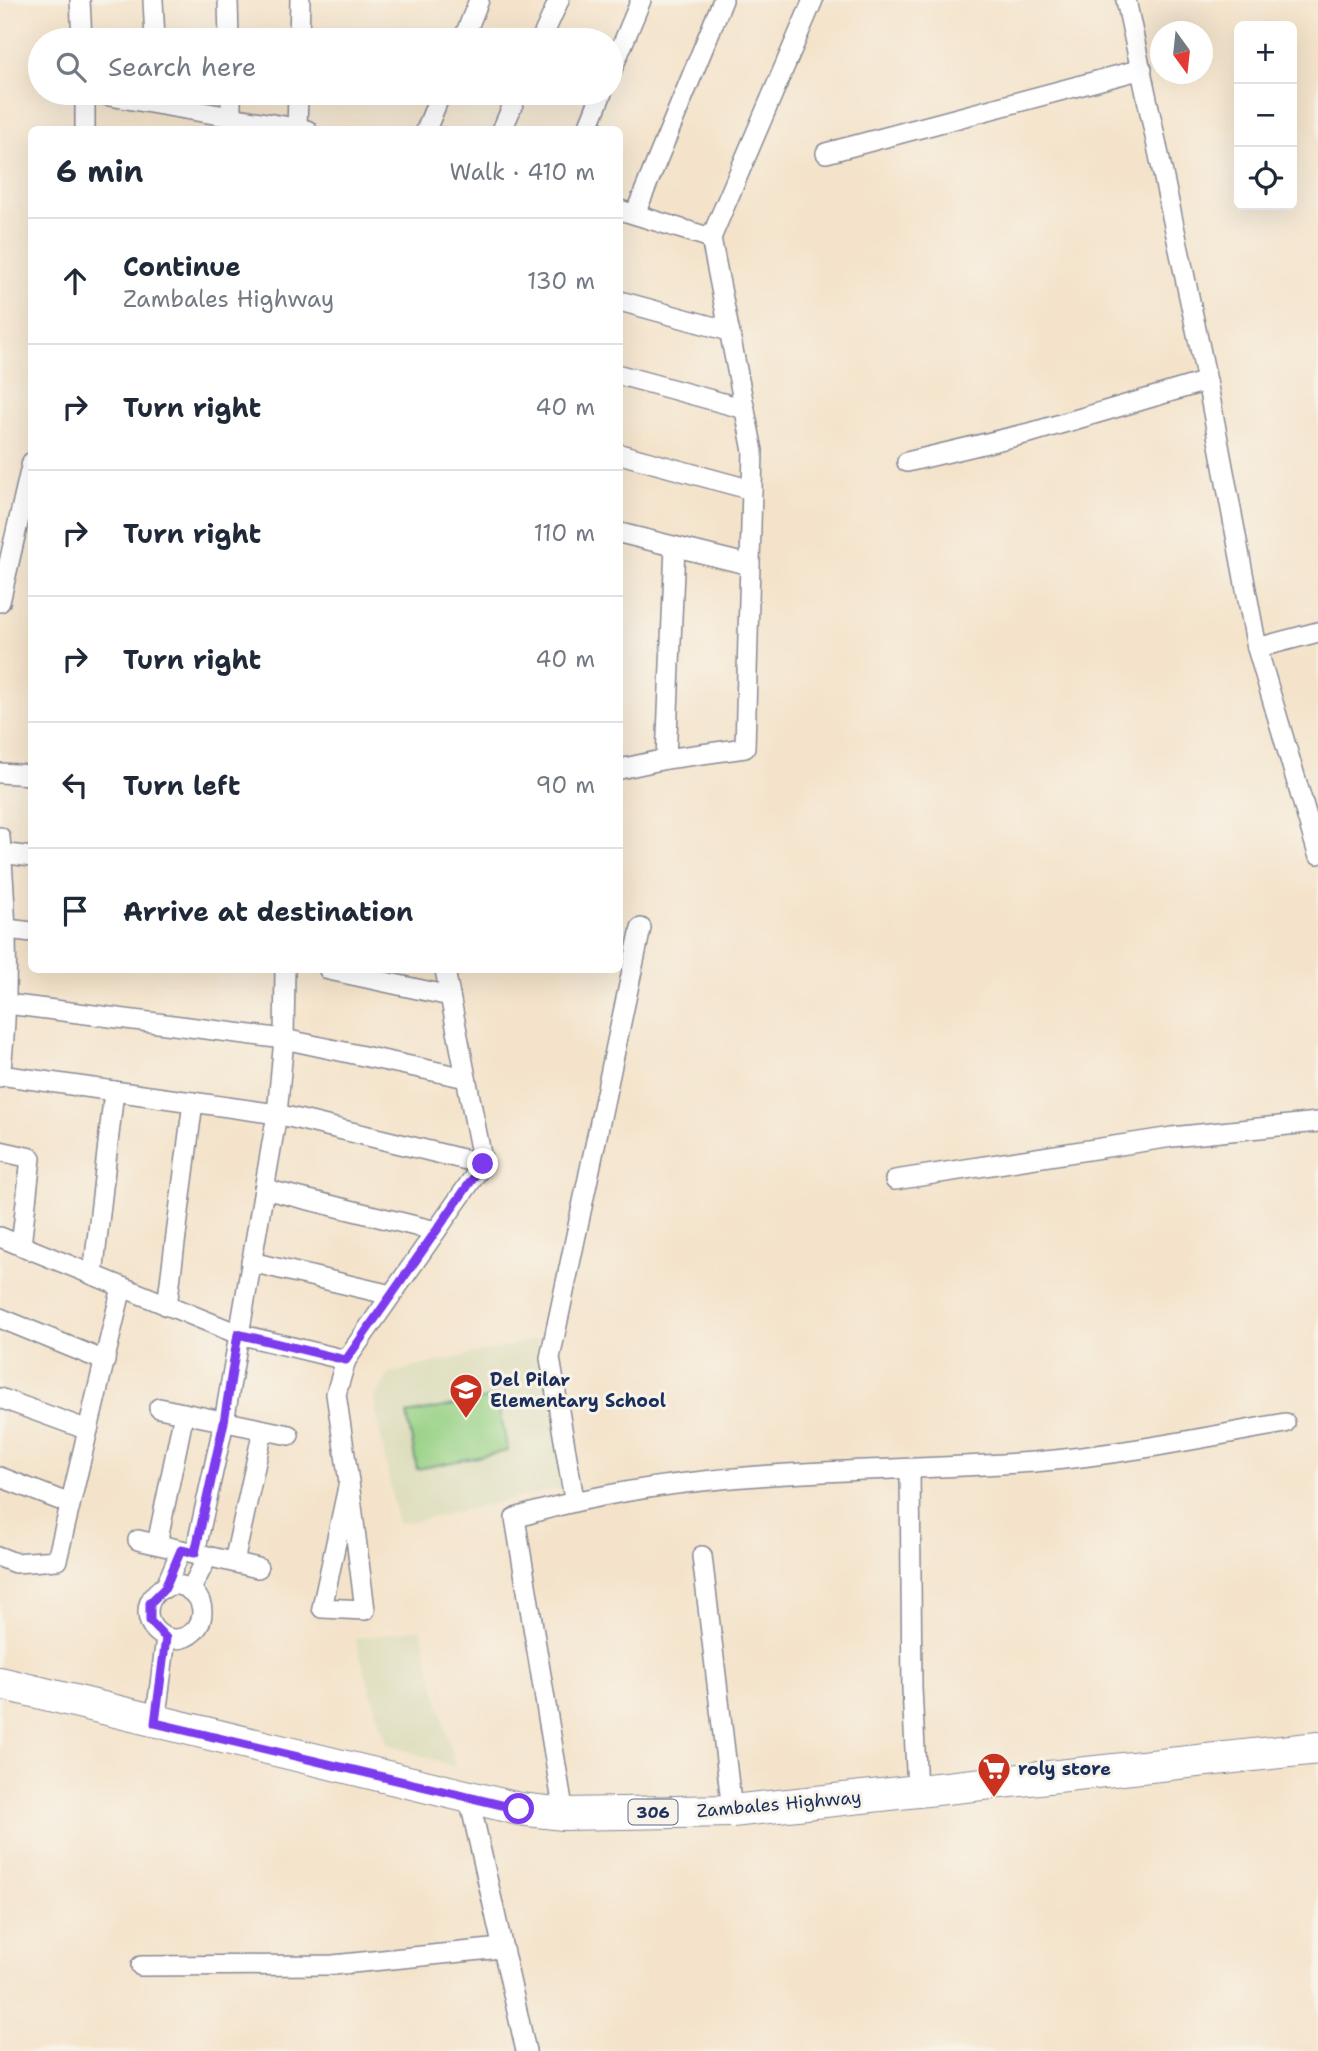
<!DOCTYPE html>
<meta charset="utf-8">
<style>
:root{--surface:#fff;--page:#f2f2f3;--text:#1f2937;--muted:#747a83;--line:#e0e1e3}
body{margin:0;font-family:"Shantell Sans",sans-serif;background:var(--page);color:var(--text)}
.controls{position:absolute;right:21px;top:21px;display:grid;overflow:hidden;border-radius:10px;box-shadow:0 7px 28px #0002}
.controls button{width:63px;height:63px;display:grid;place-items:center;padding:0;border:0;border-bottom:2px solid var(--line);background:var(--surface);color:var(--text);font:35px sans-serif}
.compass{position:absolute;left:1150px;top:21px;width:63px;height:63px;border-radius:50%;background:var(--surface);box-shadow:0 7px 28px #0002;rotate:165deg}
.stop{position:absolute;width:21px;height:21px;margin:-16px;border:5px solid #7c3aed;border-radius:50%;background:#fff}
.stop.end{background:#7c3aed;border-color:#fff;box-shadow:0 2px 7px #0008}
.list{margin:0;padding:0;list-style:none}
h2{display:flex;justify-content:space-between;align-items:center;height:91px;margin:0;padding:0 28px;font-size:30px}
h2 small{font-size:23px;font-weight:400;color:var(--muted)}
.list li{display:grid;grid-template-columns:46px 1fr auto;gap:21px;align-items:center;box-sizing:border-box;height:126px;padding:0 28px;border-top:2px solid var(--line)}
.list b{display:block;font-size:26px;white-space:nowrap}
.list p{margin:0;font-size:23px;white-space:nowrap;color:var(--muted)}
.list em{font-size:23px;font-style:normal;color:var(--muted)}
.icon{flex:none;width:38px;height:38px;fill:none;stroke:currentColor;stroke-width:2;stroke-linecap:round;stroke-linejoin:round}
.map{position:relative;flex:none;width:1318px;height:2051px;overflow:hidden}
.search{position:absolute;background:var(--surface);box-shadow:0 7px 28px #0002;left:28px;top:28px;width:595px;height:77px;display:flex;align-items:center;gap:18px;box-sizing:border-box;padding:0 24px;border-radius:38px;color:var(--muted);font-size:26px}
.panel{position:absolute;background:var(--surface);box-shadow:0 7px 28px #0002;left:28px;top:126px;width:595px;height:847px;border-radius:10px}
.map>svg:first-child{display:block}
.built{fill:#ddddbc}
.green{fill:#98d286;stroke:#5a8072;stroke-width:2}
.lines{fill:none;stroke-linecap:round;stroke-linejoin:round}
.minor-casing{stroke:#888994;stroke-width:22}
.primary-casing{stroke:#888994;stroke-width:34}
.minor{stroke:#fff;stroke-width:19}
.primary{stroke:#fff;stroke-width:32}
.route{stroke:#7c3aed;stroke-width:9}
.labels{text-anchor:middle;stroke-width:6;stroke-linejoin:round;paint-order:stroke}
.shield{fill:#f7f3e8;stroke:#5d6a87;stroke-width:2}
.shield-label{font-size:16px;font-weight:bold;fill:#1b2f5e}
.poi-label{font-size:18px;font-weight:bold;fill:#1b2f5e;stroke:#f7f3e8;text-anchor:start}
.street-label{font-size:18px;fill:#1b2f5e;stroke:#f7f3e8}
</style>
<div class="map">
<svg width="1318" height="2051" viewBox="0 0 1318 2051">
<rect width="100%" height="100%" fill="#f7f3e8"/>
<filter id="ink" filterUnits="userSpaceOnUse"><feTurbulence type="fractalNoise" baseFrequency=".0143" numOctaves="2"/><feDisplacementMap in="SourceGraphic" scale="14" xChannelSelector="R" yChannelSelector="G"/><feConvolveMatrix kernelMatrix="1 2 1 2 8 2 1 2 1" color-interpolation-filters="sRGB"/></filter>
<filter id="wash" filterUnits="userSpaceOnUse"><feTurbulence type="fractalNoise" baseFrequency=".00686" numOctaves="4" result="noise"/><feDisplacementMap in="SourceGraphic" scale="28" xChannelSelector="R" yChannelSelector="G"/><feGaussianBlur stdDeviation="1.57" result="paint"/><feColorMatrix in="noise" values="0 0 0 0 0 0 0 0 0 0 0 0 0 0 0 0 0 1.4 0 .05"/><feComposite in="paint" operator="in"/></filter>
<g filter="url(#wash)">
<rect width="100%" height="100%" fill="#f4e3ca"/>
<g class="built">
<path d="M 538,1339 L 566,1487 L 407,1523 L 397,1522 L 374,1400 L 390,1373 Z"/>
<path d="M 421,1629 L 455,1767 L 387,1744 L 355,1639 Z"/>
</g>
<path class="green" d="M 497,1397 L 508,1451 L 417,1469 L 407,1414 Z"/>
</g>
<g filter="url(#ink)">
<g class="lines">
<defs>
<g id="minor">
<path d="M 80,0 L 82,40"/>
<path d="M 153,0 L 155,40"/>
<path d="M 228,0 L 229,40"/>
<path d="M 1126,0 L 1207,381 L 1257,648 L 1318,854"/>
<path d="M 299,40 L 300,0"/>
<path d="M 463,40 L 479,0"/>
<path d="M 541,40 L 559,0"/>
<path d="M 611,72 L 641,0"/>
<path d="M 85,93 L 85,130"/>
<path d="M 92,93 L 307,130"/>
<path d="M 231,93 L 231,117"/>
<path d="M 297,130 L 298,93"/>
<path d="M 426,130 L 441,93"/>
<path d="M 502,130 L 518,93"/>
<path d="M 587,130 L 602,93"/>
<path d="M 826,153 L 1142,69"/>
<path d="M 620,210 L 711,238"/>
<path d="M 635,214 L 723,0"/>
<path d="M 620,301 L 729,331"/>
<path d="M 620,375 L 745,409"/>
<path d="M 620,454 L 752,490"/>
<path d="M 907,462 L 1033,432 L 1207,381"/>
<path d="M 620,533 L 750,565"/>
<path d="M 0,602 L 32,462"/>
<path d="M 1257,648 L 1318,632"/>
<path d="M 666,759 L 675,547"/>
<path d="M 620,769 L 666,759 L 745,748 L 753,451 L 711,238 L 813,0"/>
<path d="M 0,773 L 32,775"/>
<path d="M 0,837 C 7,917 10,997 0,1077"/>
<path d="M 1,853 L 32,857"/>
<path d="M 7,929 L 32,932"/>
<path d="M 329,970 L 450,996"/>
<path d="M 445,970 L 483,1164"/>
<path d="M 7,1004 L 284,1039 L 466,1078"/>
<path d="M 0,1075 L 277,1114 L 483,1164 L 346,1360"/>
<path d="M 0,1151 L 31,1158 L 21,1246"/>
<path d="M 895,1180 L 1172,1137 L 1318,1122"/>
<path d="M 264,1189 L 436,1231"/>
<path d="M 0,1237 L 238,1334 L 346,1360 L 336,1394 L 349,1482"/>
<path d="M 251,1262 L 391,1295"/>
<path d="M 93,1275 L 114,1091"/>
<path d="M 167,1306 L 193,1102"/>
<path d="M 0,1318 L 105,1361"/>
<path d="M 0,1398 L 88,1430"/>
<path d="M 159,1408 L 289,1435"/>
<path d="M 910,1469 L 912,1688 L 917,1790"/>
<path d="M 0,1477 L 70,1504"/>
<path d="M 349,1482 L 365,1610 L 322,1608 Z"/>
<path d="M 574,1499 L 550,1358 L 641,928"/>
<path d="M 138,1540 L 258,1568"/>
<path d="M 157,1544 L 184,1413"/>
<path d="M 195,1553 L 224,1422 L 277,1114 L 284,1039 L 285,970"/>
<path d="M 702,1556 L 732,1811"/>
<path d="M 0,1557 L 15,1563 L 57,1560 L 122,1287"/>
<path d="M 234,1562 L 263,1430"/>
<circle cx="175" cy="1612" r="27"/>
<path d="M 165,1588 L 181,1550"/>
<path d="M 190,1591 L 208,1556"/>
<path d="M 155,1723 L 166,1638"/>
<path d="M 469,1798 L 526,2051"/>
<path d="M 564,1814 L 515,1518 C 681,1466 862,1474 1034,1462 C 1118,1455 1202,1438 1285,1423"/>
<path d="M 141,1966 L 333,1965 L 501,1948"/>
</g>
<path id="primary" d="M 0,1683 L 519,1809 L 564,1814 L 732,1811 L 1318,1748"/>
</defs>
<use href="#minor" class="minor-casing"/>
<use href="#primary" class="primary-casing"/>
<use href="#minor" class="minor"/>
<use href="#primary" class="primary"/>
</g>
</g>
<g class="lines" filter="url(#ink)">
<path class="route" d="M 483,1164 L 346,1360 L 238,1334 L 224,1422 L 195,1553 L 181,1550 L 165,1588 L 150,1603 L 150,1621 L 166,1638 L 155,1723 L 519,1809"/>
</g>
<defs>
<symbol id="school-pin" viewBox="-11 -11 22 30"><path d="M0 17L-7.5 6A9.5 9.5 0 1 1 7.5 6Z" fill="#c8321e" stroke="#f7f3e8"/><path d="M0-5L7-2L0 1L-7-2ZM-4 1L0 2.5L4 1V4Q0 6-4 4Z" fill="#fff"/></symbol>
<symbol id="supermarket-pin" viewBox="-11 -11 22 30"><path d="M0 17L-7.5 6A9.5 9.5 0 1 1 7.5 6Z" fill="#c8321e" stroke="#f7f3e8"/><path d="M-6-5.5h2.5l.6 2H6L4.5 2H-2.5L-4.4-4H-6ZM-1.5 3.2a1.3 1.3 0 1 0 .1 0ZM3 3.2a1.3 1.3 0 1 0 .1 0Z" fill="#fff"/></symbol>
</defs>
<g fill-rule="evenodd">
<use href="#school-pin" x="447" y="1371" width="38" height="52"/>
<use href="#supermarket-pin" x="975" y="1750" width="38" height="52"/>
</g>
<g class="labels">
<rect class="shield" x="628.5" y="1799.5" width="49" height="25" rx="5"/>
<g class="shield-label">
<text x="653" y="1818">306</text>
</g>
<g class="poi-label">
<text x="490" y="1386">Del Pilar<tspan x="490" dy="21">Elementary School</tspan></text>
<text x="1018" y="1775">roly store</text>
</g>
<g class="street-label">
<text transform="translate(779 1804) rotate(-5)" y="6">Zambales Highway</text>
</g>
</g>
</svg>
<div class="controls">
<button>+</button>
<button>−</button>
<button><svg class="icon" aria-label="locate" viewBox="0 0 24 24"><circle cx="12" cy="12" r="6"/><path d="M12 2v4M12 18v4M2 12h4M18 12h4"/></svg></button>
</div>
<svg class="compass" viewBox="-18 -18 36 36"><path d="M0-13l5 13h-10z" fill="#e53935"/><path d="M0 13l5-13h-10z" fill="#747a83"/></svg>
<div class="stop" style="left:519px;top:1809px"></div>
<div class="stop end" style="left:483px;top:1164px"></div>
<div class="search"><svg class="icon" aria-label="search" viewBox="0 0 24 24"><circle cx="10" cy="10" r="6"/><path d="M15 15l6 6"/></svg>Search here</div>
<section class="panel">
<h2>6 min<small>Walk · 410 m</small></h2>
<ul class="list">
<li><svg class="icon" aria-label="ahead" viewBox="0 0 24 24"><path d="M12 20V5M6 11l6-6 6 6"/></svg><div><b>Continue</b><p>Zambales Highway</p></div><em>130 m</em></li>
<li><svg class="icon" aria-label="right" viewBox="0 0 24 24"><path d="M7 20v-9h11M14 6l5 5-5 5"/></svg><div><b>Turn right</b></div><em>40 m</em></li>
<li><svg class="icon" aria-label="right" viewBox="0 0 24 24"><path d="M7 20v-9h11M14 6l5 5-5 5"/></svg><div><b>Turn right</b></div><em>110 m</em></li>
<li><svg class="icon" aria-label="right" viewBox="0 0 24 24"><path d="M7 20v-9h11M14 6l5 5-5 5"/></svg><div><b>Turn right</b></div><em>40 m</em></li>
<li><svg class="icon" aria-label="left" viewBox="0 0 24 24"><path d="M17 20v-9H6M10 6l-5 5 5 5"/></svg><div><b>Turn left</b></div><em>90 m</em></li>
<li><svg class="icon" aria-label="arrive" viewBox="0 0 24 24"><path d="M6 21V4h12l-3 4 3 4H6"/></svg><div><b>Arrive at destination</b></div></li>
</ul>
</section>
</div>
